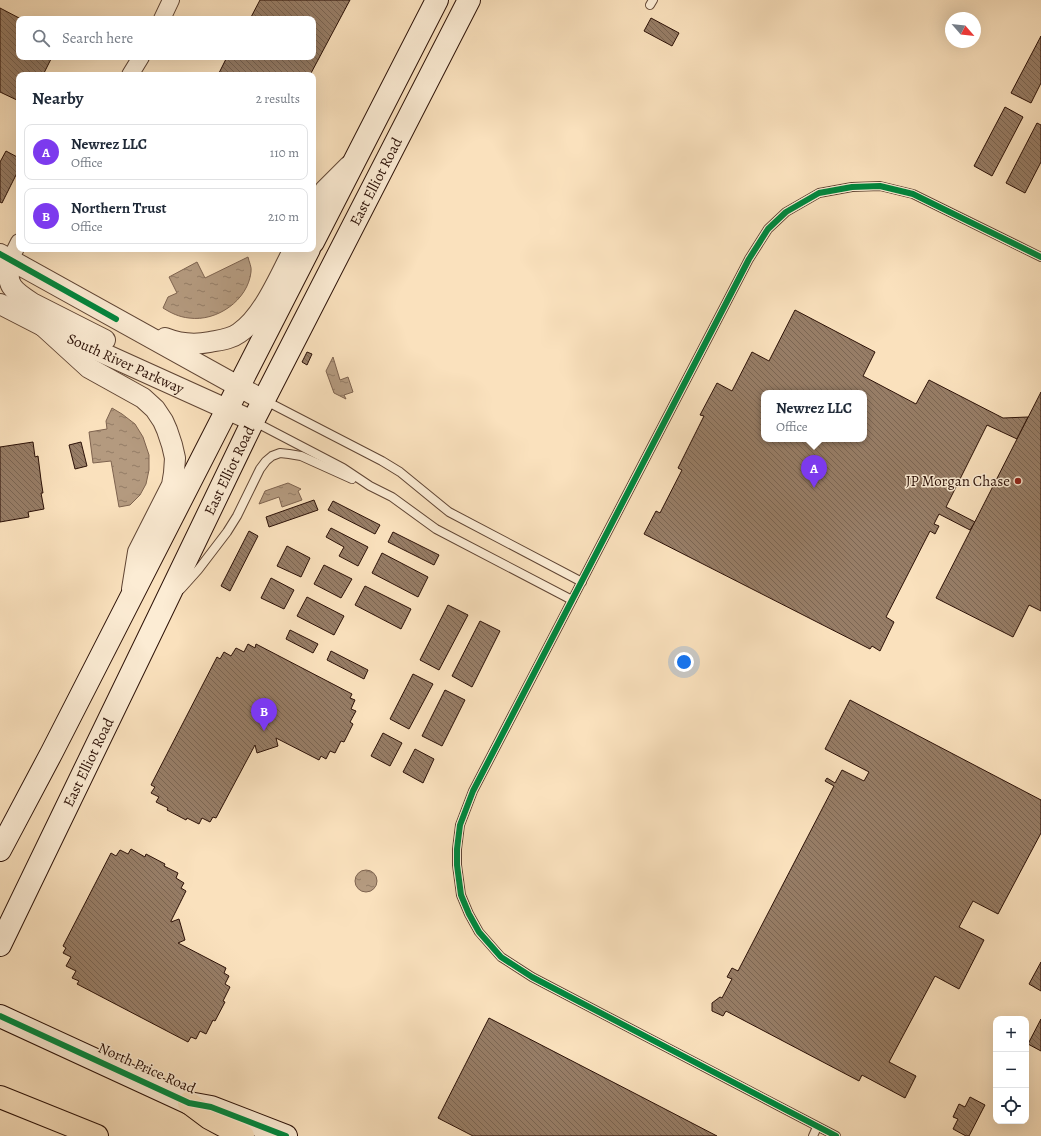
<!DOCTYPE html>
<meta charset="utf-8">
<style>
:root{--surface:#fff;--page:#f6f6f7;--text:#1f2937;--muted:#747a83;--line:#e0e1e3;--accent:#7c3aed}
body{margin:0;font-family:Alegreya,serif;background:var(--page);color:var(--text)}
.controls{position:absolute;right:12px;bottom:12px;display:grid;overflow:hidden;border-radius:8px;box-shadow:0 4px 16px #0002}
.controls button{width:36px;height:36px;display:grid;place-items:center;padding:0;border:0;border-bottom:1px solid var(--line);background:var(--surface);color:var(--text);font:20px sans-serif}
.compass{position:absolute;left:945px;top:12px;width:36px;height:36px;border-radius:50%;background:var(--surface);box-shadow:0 4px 16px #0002;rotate:118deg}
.you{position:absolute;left:684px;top:662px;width:14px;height:14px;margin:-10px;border:3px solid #fff;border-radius:50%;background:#1a73e8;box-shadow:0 0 0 6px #1a73e833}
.badge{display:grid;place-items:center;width:26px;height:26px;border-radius:50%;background:var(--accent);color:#fff;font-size:13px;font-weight:700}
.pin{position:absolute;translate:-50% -33px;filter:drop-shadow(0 1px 2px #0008)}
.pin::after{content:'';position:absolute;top:21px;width:14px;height:12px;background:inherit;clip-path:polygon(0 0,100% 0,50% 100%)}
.popup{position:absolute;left:761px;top:390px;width:106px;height:52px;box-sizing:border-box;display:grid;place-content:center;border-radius:8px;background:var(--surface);filter:drop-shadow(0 1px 3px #0005);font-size:13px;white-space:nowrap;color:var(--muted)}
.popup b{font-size:15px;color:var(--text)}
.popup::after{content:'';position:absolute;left:50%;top:100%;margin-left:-8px;border:8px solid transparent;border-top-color:var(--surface)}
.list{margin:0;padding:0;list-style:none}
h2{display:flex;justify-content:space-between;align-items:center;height:52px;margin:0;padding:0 16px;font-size:17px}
h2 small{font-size:13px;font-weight:400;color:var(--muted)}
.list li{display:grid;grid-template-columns:26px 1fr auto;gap:12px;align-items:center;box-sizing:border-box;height:56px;margin:0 8px 8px;padding:0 8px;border:1px solid var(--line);border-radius:8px}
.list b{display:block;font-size:15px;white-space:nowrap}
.list p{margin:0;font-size:13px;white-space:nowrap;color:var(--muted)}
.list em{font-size:13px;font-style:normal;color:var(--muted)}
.icon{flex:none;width:22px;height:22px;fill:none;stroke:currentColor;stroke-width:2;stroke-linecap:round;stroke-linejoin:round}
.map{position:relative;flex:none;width:1041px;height:1136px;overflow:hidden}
.search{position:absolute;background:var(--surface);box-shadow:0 4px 16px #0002;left:16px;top:16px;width:300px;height:44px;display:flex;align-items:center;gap:10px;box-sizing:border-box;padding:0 14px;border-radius:8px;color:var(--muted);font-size:15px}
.panel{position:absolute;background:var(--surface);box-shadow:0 4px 16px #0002;left:16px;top:72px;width:300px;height:180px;border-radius:8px}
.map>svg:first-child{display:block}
.water{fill:url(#water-ripples);stroke:#7e634f}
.building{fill:url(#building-back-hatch);stroke:#2c1107;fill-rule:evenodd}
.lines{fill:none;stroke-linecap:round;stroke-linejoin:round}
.service-casing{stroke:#604534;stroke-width:10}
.minor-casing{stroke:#604534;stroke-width:18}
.tertiary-casing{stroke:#604534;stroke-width:22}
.secondary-casing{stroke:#2c1107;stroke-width:24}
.motorway-casing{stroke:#2c1107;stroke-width:24}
.service{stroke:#fcecd4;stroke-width:8}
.minor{stroke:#fcecd4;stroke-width:16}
.tertiary{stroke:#fcecd4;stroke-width:20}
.secondary{stroke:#fcecd4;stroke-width:22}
.motorway{stroke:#fae1bd;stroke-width:22}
.cycleway-casing{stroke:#fcecd4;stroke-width:8}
.cycleway{stroke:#00873e;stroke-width:6}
.poi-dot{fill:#8f2418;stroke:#fcecd4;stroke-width:1.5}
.labels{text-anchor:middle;stroke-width:3;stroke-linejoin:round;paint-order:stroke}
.street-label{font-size:15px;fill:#2c1107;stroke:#fcecd4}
.poi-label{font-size:15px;fill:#2c1107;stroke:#fcecd4;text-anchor:end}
</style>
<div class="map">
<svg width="1041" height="1136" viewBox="0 0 1041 1136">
<defs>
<pattern id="water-ripples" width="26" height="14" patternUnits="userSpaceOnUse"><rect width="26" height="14" fill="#b49a7f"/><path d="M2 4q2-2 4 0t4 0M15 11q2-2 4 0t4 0" fill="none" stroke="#937c66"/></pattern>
<pattern id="building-back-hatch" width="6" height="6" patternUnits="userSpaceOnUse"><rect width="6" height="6" fill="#977d66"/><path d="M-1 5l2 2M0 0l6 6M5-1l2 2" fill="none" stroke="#7b6552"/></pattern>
</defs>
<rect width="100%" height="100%" fill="#fae1bd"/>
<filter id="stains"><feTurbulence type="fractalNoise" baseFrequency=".005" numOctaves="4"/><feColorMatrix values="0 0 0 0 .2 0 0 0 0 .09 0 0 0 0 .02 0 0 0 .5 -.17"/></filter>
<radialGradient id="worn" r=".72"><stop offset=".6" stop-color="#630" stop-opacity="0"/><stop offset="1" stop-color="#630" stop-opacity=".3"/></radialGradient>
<g class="water">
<path d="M 248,257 C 249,262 252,267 251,272 C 248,300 217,322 189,318 C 179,317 171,313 163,308 L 168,297 L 177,293 L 169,277 L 197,262 L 205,278 Z"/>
<path d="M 333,357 L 340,380 L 348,377 L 353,392 L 344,395 L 346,399 L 334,393 L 326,371 Z"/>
<path d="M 112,408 L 122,414 L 135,424 L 143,437 L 149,455 L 149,470 L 146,484 L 140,495 L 130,505 L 119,507 L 111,461 L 93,463 L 89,432 L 107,429 L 106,421 Z"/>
<path d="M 288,483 L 301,489 L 298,491 L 302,500 L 282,507 L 279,497 L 259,504 L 265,491 Z"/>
<circle cx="366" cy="881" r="11"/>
</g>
<g class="building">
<path d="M 260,0 L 350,0 L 310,75 L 218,75 L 227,57 L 313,57 L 313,19 L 250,19 Z"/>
<path d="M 0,8 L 21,19 L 19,19 L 19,57 L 52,57 L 43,75 L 19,75 L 19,101 L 0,92 Z"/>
<path d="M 651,18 L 679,33 L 672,46 L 644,31 Z"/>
<path d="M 1041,36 L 1041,83 L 1031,103 L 1011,93 Z"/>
<path d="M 1005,107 L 1023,117 L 992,176 L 974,166 Z"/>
<path d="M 1037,123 L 1041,125 L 1041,162 L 1025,193 L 1006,183 Z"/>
<path d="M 6,151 L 19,158 L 19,169 L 2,203 L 0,202 L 0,162 Z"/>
<path d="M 795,310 L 875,352 L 863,376 L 916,404 L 929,380 L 1003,418 L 1028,417 L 1017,439 L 987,425 L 946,507 L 975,522 L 970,530 L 939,514 L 934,524 L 939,526 L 935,534 L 930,531 L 886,617 L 894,622 L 880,651 L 872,646 L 870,649 L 644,534 L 656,511 L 660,513 L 682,470 L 678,468 L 704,416 L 700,415 L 717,383 L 732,391 L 752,352 L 769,361 ZM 764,393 L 864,393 L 864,439 L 764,439 Z"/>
<path d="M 307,352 L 312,354 L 307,365 L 302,362 Z"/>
<path d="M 1041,392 L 1041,611 L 1029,605 L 1013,637 L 936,598 Z"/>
<path d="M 33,442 L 35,457 L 38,456 L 41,480 L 43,493 L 41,493 L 44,509 L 28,512 L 29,517 L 0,522 L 0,447 Z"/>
<path d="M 81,442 L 87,466 L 75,469 L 69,445 Z"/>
<path d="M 314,500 L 318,510 L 269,527 L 266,517 Z"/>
<path d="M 333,501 L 380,525 L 375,534 L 328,510 Z"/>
<path d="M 331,528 L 368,547 L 358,566 L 339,556 L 344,547 L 326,537 Z"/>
<path d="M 249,531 L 258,536 L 230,591 L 221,586 Z"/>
<path d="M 393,532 L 439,555 L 434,565 L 388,542 Z"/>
<path d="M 287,546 L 310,558 L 301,577 L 277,566 Z"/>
<path d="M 382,553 L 428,577 L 418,597 L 372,573 Z"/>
<path d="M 324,565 L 352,579 L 341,598 L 314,584 Z"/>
<path d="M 271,578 L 294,590 L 284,609 L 261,598 Z"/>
<path d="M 365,586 L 411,609 L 401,629 L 355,605 Z"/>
<path d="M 307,597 L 344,616 L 334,635 L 297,616 Z"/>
<path d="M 448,605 L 468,615 L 439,670 L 420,660 Z"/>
<path d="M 480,621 L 500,631 L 472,687 L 452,676 Z"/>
<path d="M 290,630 L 318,644 L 313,653 L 286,639 Z"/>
<path d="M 248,644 L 255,648 L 256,644 L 352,694 L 350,698 L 355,700 L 351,709 L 356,711 L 350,722 L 353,724 L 344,742 L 341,741 L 335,753 L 330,751 L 326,759 L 321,756 L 319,760 L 276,738 L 278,746 L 257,753 L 255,745 L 216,818 L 213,817 L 210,822 L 202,818 L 199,824 L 187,818 L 186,820 L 167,810 L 168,808 L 156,802 L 159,797 L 151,793 L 155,787 L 151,785 L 217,657 L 220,659 L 224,652 L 231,656 L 236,648 L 244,652 Z"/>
<path d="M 331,651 L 368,670 L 364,679 L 327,660 Z"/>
<path d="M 413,674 L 433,684 L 409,729 L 390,719 Z"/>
<path d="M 445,690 L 465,700 L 442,746 L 422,736 Z"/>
<path d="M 850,700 L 1041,800 L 1041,833 L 998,914 L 973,901 L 959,927 L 984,940 L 959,989 L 935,976 L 889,1062 L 916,1076 L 905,1098 L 862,1075 L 859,1081 L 726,1011 L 723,1016 L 712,1011 L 712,1003 L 720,997 L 722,998 L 732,979 L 727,977 L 732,968 L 738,971 L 834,786 L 825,781 L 827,778 L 835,783 L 842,770 L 864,781 L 869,772 L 825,749 Z"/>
<path d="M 383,733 L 402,743 L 390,766 L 371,756 Z"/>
<path d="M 415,749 L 434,759 L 423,783 L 403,772 Z"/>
<path d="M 131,849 L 145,857 L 146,854 L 165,864 L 164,866 L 178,873 L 176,878 L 184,883 L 181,888 L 186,891 L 171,921 L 171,922 L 179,919 L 185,940 L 178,943 L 226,968 L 224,973 L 229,976 L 225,984 L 230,987 L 223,1001 L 225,1002 L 215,1021 L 213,1020 L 206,1034 L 200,1031 L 196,1039 L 191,1037 L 188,1042 L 77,984 L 79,981 L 72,978 L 76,971 L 66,966 L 71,957 L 63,953 L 66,948 L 63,946 L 111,853 L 116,856 L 120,850 L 128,854 Z"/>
<path d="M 1041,962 L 1041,991 L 1029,984 Z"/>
<path d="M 489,1018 L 636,1094 L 717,1136 L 473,1136 L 438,1118 Z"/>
<path d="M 1041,1019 L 1041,1051 L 1028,1044 Z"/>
<path d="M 970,1097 L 985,1105 L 969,1136 L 966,1136 L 953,1129 L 958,1119 L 953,1117 L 959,1104 L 965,1107 Z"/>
</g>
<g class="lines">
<defs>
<g id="service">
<path d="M 650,5 L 653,0"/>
<path d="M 264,400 L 382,461 L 400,472 L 449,512 L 582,582"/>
<path d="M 253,421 L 343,468 L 370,486 L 392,497 L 436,529 L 572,600"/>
<path d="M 181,589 L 198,570 L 227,532 L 237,516 L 260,469 L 266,461 L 272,456 L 280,453 L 289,454 L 301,456 L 352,479"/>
<path d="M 813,1136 L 817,1127"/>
<path d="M 836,1136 L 532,977 L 501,957 L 479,932 L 469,914 L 461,895 L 457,865 L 457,849 L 460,825 L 473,791 L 749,259 L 768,229 L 786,212 L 819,193 L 852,187 L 880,186 L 913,194 L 1041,257"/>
</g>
<g id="minor">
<path d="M 162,19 L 171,0"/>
<path d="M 130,75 L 141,57"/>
<path d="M 10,260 L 19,242"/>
</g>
<g id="tertiary">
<path d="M 313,212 L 325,190 L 349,166"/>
<path d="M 0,254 L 263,400"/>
<path d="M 10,260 C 5,285 12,290 32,303 L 105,340"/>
<path id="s1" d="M 0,304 L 43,326 L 253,421"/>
<path d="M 43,326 L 89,368 L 143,398 L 155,409 L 163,421 L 167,430 L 172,445 L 175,458 L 174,473 L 172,485 L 138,552 L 132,589"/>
<path d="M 165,338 C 180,344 195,345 210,342 C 220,340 231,339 239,333 C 264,316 280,275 294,249"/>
</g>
<g id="secondary">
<path d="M 313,242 L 437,0"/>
<path d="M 0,850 L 52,752 L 309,249"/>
<path id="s2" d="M 0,945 L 161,612 L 253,421 L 469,0"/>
<path d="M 0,1016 L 189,1103 L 211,1107 L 286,1136"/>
</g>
<g id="motorway">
<path d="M 0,1097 L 97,1136"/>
<path d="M 189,1103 L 209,1118 L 243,1136"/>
</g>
</defs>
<use href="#service" class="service-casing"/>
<use href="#minor" class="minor-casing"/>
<use href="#tertiary" class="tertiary-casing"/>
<use href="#secondary" class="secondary-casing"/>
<use href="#motorway" class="motorway-casing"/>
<use href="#service" class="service"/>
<use href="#minor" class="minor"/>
<use href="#tertiary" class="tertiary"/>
<use href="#secondary" class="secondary"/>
<use href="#motorway" class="motorway"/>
<defs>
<g id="cycleway">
<path d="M 0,254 L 116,319"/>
<path d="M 0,1016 L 189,1103 L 211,1107 L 286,1136"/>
<path d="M 836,1136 L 532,977 L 501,957 L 479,932 L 469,914 L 461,895 L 457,865 L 457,849 L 460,825 L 473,791 L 749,259 L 768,229 L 786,212 L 819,193 L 852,187 L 880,186 L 913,194 L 1041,257"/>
</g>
</defs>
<use href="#cycleway" class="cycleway-casing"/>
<use href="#cycleway" class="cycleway"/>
</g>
<circle class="poi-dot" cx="1018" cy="481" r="4"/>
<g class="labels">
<g class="street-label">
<text dy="5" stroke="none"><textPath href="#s2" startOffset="851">East Elliot Road</textPath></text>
<text dy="5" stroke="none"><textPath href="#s1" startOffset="139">South River Parkway</textPath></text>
<text dy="5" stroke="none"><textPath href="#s2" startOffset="527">East Elliot Road</textPath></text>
<text dy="5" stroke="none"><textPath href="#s2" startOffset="203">East Elliot Road</textPath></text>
<text transform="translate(147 1068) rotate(24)" y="5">North Price Road</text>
</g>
<g class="poi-label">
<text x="1010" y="486">JP Morgan Chase</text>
</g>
</g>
<rect width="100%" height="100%" filter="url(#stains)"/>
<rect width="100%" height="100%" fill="url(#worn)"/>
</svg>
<div class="controls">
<button>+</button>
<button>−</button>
<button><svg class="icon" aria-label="locate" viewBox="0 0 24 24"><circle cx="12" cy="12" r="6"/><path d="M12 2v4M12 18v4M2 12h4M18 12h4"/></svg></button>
</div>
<svg class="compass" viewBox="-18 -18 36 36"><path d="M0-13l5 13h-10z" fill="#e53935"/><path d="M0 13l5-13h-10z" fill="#747a83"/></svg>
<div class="you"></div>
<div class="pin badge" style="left:814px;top:488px">A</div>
<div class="popup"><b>Newrez LLC</b>Office</div>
<div class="pin badge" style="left:264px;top:731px">B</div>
<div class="search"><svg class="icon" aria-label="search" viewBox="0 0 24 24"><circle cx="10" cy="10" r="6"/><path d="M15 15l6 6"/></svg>Search here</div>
<section class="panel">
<h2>Nearby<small>2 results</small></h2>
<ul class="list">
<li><span class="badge">A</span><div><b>Newrez LLC</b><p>Office</p></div><em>110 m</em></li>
<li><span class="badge">B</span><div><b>Northern Trust</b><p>Office</p></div><em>210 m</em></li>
</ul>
</section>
</div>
